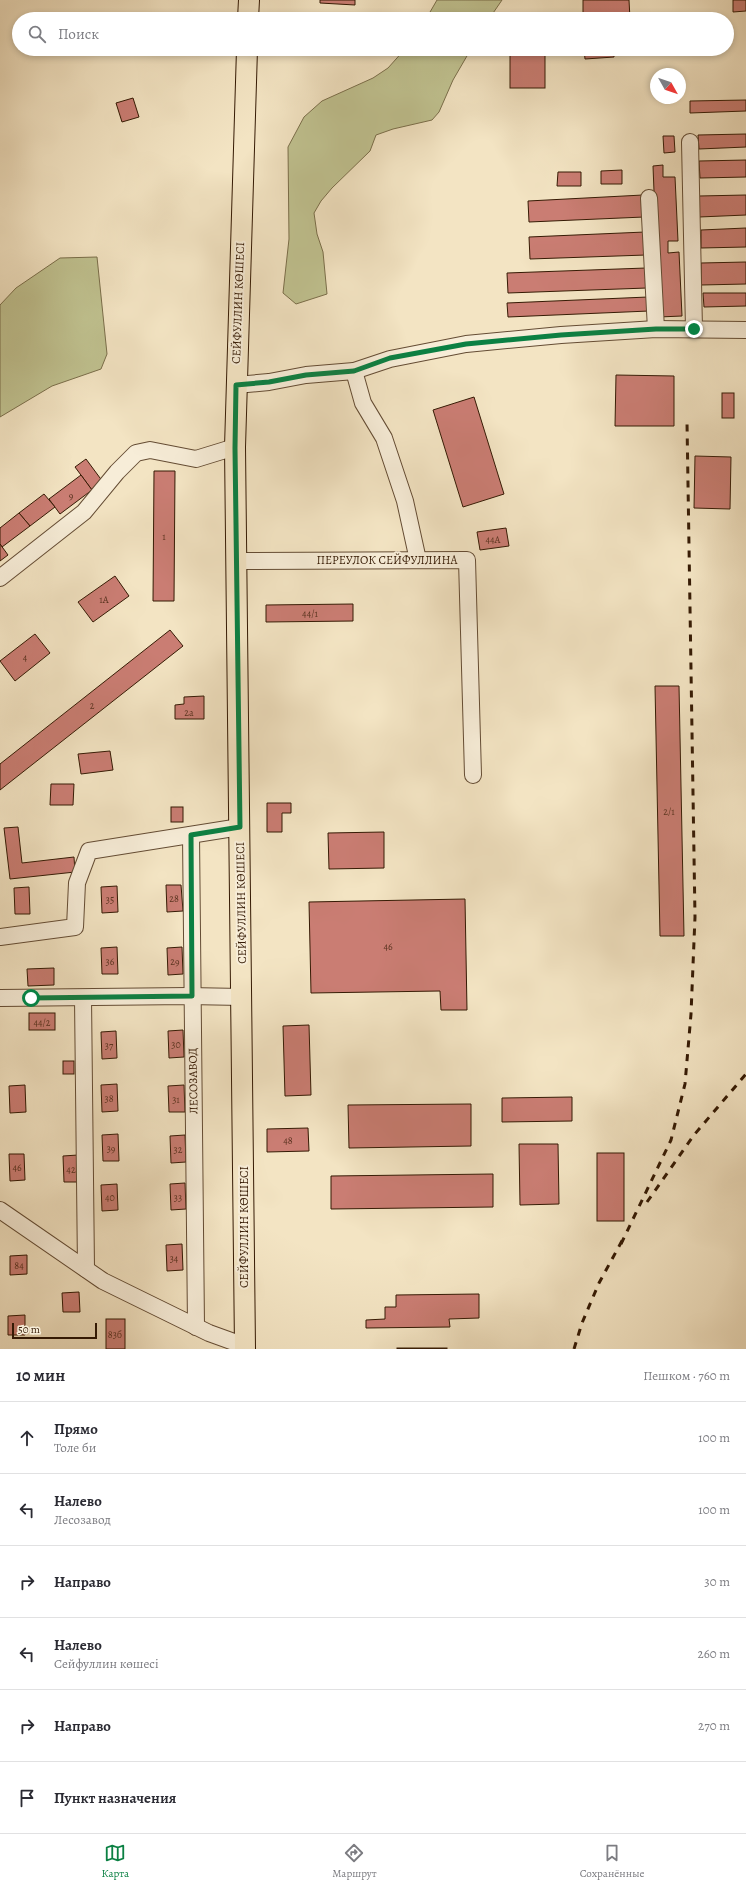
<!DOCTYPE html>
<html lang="ru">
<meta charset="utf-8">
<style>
:root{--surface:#fff;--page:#f2f2f3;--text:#2b2b33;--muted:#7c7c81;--line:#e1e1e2;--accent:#0b8043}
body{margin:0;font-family:Alegreya,serif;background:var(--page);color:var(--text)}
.compass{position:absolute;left:650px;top:68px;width:36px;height:36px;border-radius:50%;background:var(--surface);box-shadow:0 2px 6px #0003;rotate:130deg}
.scale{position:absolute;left:12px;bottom:10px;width:85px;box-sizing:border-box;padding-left:4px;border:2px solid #351a04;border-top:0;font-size:11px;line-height:14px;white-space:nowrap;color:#351a04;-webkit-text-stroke:3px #f7edd8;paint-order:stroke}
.stop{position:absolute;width:12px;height:12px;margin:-9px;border:3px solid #0b8043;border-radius:50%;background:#fff}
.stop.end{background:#0b8043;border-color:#fff;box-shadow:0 1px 4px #0008}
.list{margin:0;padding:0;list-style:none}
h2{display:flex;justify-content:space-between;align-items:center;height:52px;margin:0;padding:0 16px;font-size:17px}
h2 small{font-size:13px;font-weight:400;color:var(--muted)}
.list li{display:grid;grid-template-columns:26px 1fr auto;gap:12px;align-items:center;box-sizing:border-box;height:72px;padding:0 16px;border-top:1px solid var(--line)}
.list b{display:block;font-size:15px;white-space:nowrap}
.list p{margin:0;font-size:13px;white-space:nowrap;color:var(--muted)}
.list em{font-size:13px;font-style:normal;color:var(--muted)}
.icon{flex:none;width:22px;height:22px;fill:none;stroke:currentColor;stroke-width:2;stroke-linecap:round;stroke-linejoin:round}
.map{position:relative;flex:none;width:746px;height:1349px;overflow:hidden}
.search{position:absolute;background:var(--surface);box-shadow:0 2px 6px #0003;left:12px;right:12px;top:12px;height:44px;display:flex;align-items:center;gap:10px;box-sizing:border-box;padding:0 14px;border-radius:22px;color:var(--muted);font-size:15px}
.sheet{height:484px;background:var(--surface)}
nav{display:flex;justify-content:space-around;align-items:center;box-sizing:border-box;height:56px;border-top:1px solid var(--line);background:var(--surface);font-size:11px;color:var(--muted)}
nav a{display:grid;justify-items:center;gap:2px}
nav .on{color:var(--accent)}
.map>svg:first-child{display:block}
.green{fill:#c0c290;stroke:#7a6e4a}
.building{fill:#ca7d73;stroke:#351a04}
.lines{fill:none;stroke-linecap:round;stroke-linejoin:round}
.minor-casing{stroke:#644c34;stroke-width:18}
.major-casing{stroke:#351a04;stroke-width:22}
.minor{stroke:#f7edd8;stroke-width:16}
.major{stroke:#f3e4c3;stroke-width:20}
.rail{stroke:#351a04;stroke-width:3;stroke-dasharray:7 7;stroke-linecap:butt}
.route{stroke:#0b8043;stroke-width:5}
.labels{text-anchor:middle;stroke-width:4;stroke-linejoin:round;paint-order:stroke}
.number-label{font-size:10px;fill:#5a3320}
.street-label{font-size:12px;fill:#351a04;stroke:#f7edd8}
</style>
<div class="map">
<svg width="746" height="1349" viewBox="0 0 746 1349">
<rect width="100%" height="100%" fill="#f3e4c3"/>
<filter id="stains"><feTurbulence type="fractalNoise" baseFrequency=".005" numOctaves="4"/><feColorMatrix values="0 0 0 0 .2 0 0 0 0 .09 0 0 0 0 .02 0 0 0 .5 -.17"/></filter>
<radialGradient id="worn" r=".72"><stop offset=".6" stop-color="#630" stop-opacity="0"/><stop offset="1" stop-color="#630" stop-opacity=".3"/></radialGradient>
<g class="green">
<path d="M 437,0 L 502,0 L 489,19 L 426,19 Z"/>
<path d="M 405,49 L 471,49 L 453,80 L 439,112 L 432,120 L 393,129 L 376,135 L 370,151 L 332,188 L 321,201 L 314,213 L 317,234 L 323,252 L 327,294 L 296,304 L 283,293 L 289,239 L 288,147 L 304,117 L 322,101 L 373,78 L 388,68 Z"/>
<path d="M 97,257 L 107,354 L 101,369 L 52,386 L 0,417 L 0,305 L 16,288 L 60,258 Z"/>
</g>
<g class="building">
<path d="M 320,0 L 355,0 L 355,5 L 320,3 Z"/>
<path d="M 583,0 L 629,0 L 630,19 L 583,19 Z"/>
<path d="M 733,0 L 746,0 L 746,11 L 733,12 Z"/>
<rect x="510" y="49" width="35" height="39"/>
<path d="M 584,49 L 614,49 L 614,57 L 585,59 Z"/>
<path d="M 133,98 L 139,117 L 122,122 L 116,103 Z"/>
<path d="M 746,100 L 746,111 L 690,113 L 690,101 Z"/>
<path d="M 746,134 L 746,147 L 699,149 L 698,135 Z"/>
<path d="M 663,136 L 674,136 L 675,152 L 664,153 Z"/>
<path d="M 746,160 L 746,177 L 700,178 L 699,161 Z"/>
<path d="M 663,165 L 663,177 L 675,177 L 678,241 L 668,241 L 668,253 L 679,252 L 682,316 L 659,317 L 653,166 Z"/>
<path d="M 622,170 L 622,184 L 601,184 L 601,171 Z"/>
<path d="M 558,172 L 581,172 L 581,186 L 557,186 Z"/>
<path d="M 643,195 L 644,217 L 529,222 L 528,201 Z"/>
<path d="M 746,195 L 746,215 L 699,217 L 699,196 Z"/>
<path d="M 746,228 L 746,247 L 701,248 L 701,230 Z"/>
<path d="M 645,232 L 646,255 L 530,259 L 529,237 Z"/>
<path d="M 746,262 L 746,284 L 701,285 L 701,263 Z"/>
<path d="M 646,268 L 647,288 L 508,293 L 507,273 Z"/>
<path d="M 703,293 L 746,293 L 746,306 L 704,307 Z"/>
<path d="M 648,297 L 649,311 L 508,317 L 507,303 Z"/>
<path d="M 616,375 L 674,376 L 674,426 L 615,426 Z"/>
<rect x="722" y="393" width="12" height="25"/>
<path d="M 474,397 L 504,494 L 463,507 L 433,410 Z"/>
<path d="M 695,456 L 731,457 L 730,509 L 694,508 Z"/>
<path d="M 86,459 L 103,482 L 92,490 L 75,467 Z"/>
<path d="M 154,471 L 175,471 L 174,601 L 153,601 Z"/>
<path d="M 81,475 L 92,490 L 60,514 L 49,499 Z"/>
<path d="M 44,494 L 55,507 L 30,526 L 19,513 Z"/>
<path d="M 19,513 L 30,526 L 2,547 L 0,544 L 0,528 Z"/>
<path d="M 506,528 L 509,546 L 480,550 L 477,532 Z"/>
<path d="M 0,544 L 8,555 L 0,561 Z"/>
<path d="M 115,576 L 129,596 L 93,622 L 78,602 Z"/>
<path d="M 353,604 L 353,621 L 266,622 L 266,605 Z"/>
<path d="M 170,630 L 183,646 L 0,790 L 0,764 Z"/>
<path d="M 35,634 L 50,653 L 15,681 L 0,661 Z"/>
<path d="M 655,686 L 679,686 L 684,936 L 660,936 Z"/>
<path d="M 204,696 L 204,719 L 175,719 L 175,705 L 184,704 L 184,697 Z"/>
<path d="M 110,751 L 113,770 L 81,774 L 78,754 Z"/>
<path d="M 51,784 L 74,784 L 73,805 L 50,805 Z"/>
<path d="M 267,803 L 291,803 L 291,813 L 282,813 L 282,832 L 267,832 Z"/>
<rect x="171" y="807" width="12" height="15"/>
<path d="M 18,827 L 22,863 L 74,857 L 75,872 L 10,879 L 4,828 Z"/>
<path d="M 384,832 L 384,868 L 329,869 L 328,833 Z"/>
<path d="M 166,885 L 181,885 L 183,911 L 167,912 Z"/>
<path d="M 117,886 L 118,912 L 102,913 L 101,887 Z"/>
<path d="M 29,887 L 30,914 L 15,914 L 14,888 Z"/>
<path d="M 465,899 L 467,1010 L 441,1010 L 440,991 L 311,993 L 309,902 Z"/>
<path d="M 117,947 L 118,974 L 102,974 L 101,948 Z"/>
<path d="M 182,947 L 183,974 L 168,975 L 167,948 Z"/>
<path d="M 54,968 L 54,985 L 28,986 L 27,969 Z"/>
<rect x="29" y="1013" width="26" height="17"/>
<path d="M 309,1025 L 311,1095 L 285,1096 L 283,1026 Z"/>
<path d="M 183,1030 L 184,1057 L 169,1058 L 168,1031 Z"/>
<path d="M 116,1031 L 117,1058 L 102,1059 L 101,1032 Z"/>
<rect x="63" y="1061" width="11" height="13"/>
<path d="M 117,1084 L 118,1111 L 102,1112 L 101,1085 Z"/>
<path d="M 25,1085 L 26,1112 L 10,1113 L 9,1086 Z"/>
<path d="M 184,1085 L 185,1112 L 169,1112 L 168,1086 Z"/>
<path d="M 572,1097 L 572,1121 L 502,1122 L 502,1098 Z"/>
<path d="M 471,1104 L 471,1146 L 349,1148 L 348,1105 Z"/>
<path d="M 308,1128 L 309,1151 L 267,1152 L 267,1129 Z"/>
<path d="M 118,1134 L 119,1161 L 103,1161 L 102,1135 Z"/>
<path d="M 185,1135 L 186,1162 L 171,1163 L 170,1136 Z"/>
<path d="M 519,1144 L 558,1144 L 559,1204 L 520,1205 Z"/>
<rect x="597" y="1153" width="27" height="68"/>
<path d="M 9,1154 L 24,1154 L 25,1180 L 10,1181 Z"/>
<path d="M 78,1155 L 79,1182 L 64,1182 L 63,1156 Z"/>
<path d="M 493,1174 L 493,1207 L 331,1209 L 331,1176 Z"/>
<path d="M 185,1183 L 186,1209 L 171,1210 L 170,1184 Z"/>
<path d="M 117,1184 L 118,1210 L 102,1211 L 101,1185 Z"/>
<path d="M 182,1244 L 183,1270 L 167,1271 L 166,1245 Z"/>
<path d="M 27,1255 L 27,1274 L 10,1275 L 10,1256 Z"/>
<path d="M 79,1292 L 80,1312 L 63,1312 L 62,1293 Z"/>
<path d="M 479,1294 L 479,1318 L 449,1319 L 450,1327 L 366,1328 L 366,1320 L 385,1319 L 385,1307 L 396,1307 L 396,1295 Z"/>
<path d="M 25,1315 L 25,1335 L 8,1335 L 8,1316 Z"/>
<rect x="106" y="1319" width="19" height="30"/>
<rect x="397" y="1348" width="50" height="1"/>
</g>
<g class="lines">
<defs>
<g id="minor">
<path d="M 690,142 L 694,329"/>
<path d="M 649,198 L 656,329"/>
<path d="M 354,371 L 363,403 L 384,438 L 405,501 L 418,560"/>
<path d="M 236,385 L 269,382 L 306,375 L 354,371 L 390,359 L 466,344 L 561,335 L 656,329 L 746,330"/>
<path d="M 237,561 L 467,560 L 473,775"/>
<path d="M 0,578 L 84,512 L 117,472 L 136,453 L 150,450 L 196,459 L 235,447"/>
<path d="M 191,835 L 196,1327"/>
<path d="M 0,937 L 75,927 L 77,883 L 89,851 L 240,827"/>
<path d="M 0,998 L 188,996 L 242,997"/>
<path d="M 83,998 L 86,1269"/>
<path d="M 0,1210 L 103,1281 L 209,1333 L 245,1346"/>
</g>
<g id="major">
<path d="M 248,19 L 249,0"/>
<path d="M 245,1349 L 235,447 L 247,49"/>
</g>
</defs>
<use href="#minor" class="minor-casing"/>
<use href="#major" class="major-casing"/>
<use href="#minor" class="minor"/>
<use href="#major" class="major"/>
<g class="rail">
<path d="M 647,1202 L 694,1135 L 746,1074"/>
<path d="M 621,1244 L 671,1140 L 685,1084 L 691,1014 L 695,917 L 687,422"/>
<path d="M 574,1349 L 582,1323 L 599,1283 L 623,1239"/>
</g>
</g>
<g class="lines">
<path class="route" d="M 31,998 L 192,996 L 191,835 L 240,827 L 235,448 L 236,385 L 269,382 L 306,375 L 354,371 L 390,358 L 466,344 L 561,335 L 656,329 L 694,329"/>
</g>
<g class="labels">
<g class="number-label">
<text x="71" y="499">9</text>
<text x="164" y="540">1</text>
<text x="493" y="543">44А</text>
<text x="104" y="603">1А</text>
<text x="310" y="617">44/1</text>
<text x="25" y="661">4</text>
<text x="92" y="709">2</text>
<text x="189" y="716">2а</text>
<text x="669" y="815">2/1</text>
<text x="174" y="902">28</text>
<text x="110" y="903">35</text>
<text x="388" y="950">46</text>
<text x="110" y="965">36</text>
<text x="175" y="965">29</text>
<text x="42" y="1026">44/2</text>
<text x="176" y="1048">30</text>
<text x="109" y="1049">37</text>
<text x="109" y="1102">38</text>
<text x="176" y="1103">31</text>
<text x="288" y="1144">48</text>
<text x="111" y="1152">39</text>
<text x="178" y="1153">32</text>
<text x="17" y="1171">46</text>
<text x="71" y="1173">42</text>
<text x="110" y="1201">40</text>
<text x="178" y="1201">33</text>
<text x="174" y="1262">34</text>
<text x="19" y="1269">84</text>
<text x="115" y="1338">83б</text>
</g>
<g class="street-label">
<text transform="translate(238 303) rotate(-88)" y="4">СЕЙФУЛЛИН КӨШЕСІ</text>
<text x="387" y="564">ПЕРЕУЛОК СЕЙФУЛЛИНА</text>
<text transform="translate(241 903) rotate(-91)" y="4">СЕЙФУЛЛИН КӨШЕСІ</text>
<text transform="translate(193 1081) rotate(-91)" y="4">ЛЕСОЗАВОД</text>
<text transform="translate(244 1227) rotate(-90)" y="4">СЕЙФУЛЛИН КӨШЕСІ</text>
</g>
</g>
<rect width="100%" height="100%" filter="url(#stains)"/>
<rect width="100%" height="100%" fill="url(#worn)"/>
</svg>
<svg class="compass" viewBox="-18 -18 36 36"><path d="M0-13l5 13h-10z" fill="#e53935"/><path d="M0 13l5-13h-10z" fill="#7c7c81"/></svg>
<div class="scale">50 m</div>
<div class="stop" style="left:31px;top:998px"></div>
<div class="stop end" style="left:694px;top:329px"></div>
<div class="search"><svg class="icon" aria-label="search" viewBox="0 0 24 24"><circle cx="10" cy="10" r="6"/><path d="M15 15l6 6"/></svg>Поиск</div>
</div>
<section class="sheet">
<h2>10 мин<small>Пешком · 760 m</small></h2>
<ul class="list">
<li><svg class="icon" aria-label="ahead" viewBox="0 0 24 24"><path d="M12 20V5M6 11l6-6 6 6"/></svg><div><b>Прямо</b><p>Толе би</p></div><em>100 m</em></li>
<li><svg class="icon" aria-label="left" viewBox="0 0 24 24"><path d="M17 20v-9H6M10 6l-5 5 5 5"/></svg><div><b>Налево</b><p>Лесозавод</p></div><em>100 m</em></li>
<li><svg class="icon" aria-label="right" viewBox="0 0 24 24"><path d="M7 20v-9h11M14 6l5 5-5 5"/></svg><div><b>Направо</b></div><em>30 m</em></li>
<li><svg class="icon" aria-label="left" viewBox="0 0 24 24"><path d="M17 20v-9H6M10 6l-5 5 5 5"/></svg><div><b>Налево</b><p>Сейфуллин көшесі</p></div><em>260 m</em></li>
<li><svg class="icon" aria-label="right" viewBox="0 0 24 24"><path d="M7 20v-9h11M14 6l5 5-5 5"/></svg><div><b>Направо</b></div><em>270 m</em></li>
<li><svg class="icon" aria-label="arrive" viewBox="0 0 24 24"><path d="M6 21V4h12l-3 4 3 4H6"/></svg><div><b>Пункт назначения</b></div></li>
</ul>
</section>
<nav>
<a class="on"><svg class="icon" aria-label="map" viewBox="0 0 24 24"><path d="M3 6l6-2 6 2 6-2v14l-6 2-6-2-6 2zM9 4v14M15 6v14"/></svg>Карта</a>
<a><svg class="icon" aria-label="directions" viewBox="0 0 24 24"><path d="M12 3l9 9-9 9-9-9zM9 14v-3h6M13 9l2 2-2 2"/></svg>Маршрут</a>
<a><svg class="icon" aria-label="saved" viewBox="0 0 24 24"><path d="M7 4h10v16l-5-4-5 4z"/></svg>Сохранённые</a>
</nav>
